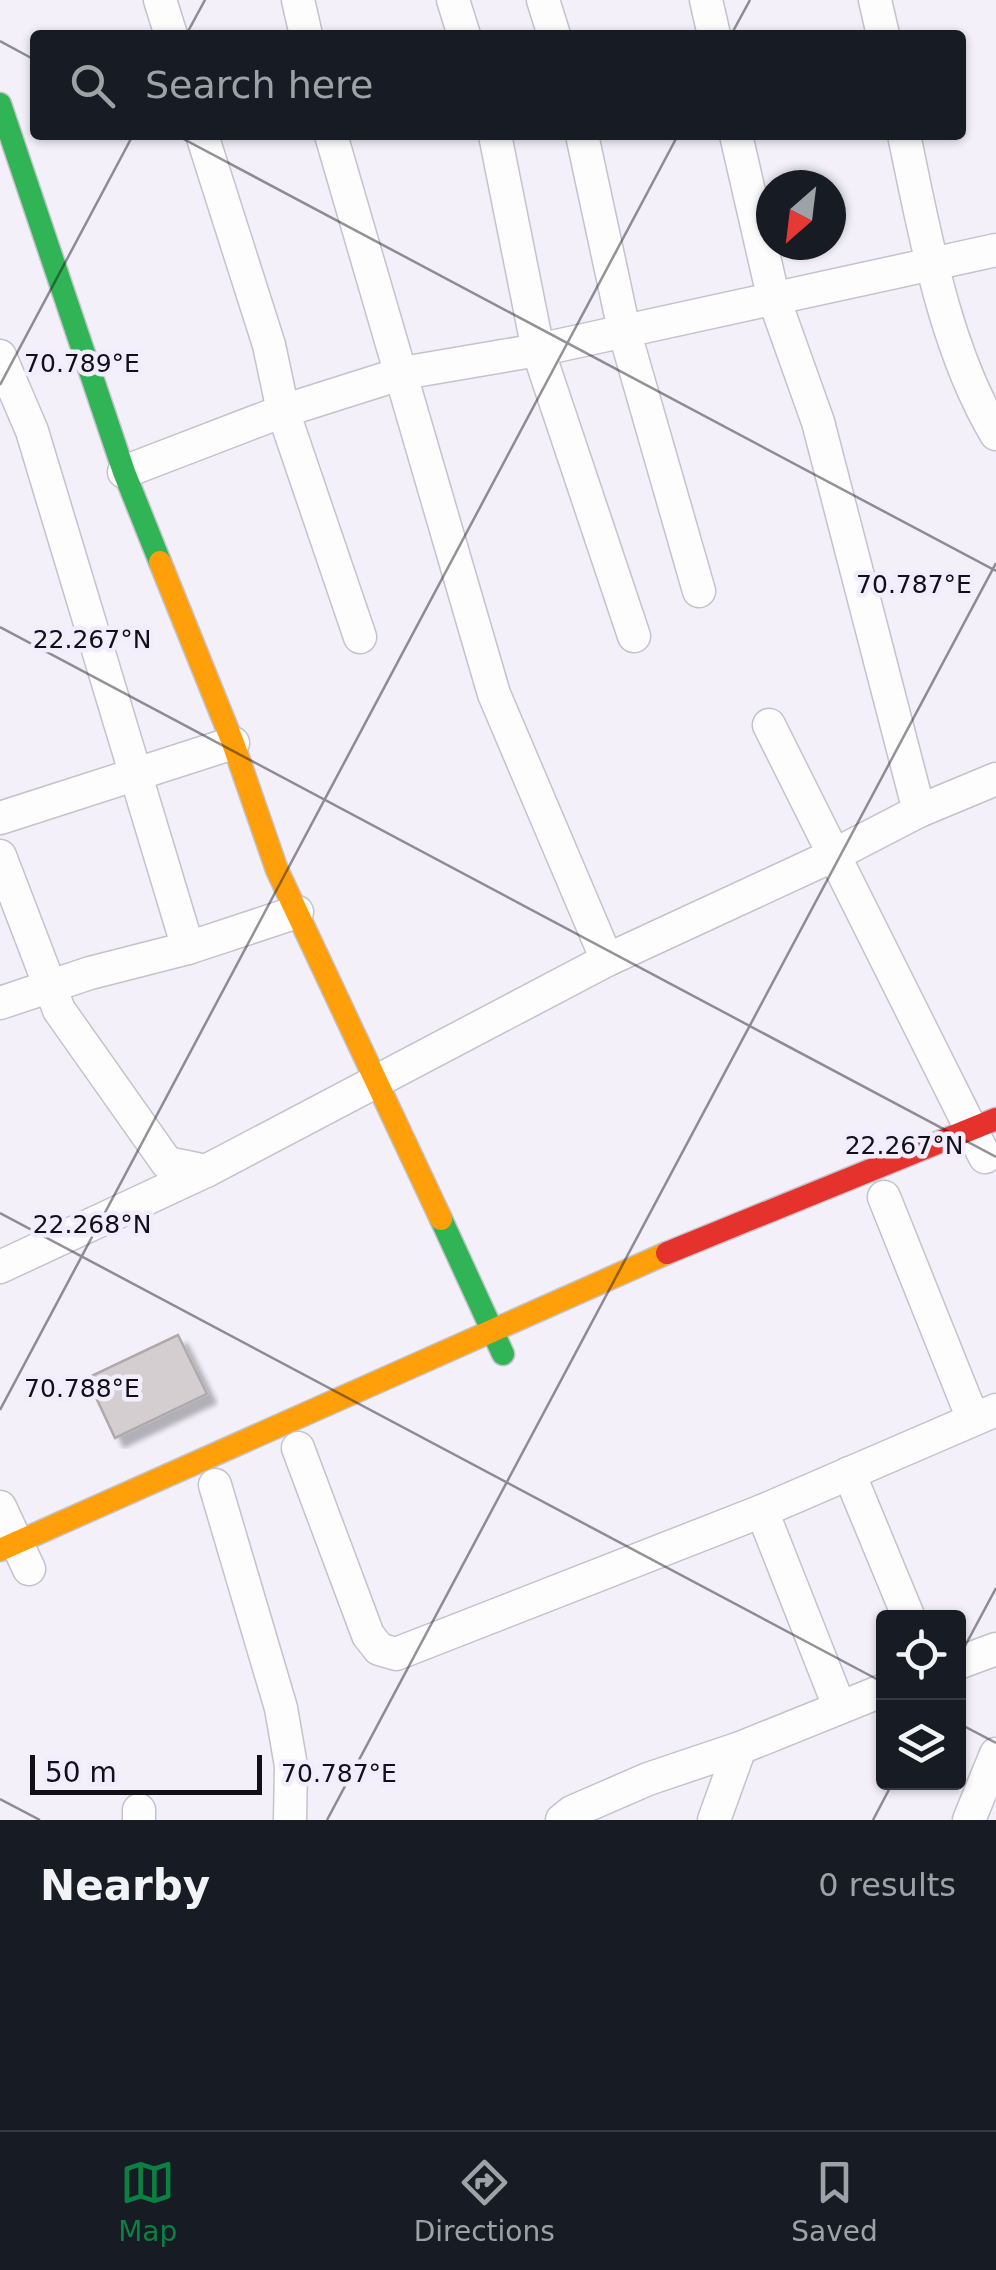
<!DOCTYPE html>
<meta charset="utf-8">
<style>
:root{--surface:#171b24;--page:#242831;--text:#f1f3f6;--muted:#9ea1a6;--line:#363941;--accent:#0b8043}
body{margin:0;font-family:"DejaVu Sans",sans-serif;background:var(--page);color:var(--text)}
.controls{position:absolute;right:30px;bottom:30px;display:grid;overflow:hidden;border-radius:10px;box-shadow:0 2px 8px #0004}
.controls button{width:90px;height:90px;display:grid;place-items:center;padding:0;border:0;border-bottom:2px solid var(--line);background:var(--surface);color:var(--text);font:50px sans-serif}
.compass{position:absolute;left:756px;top:170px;width:90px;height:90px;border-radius:50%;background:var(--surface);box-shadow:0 2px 8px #0004;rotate:208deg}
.scale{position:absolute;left:30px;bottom:25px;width:232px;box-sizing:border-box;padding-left:10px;border:5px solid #120f18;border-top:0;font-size:28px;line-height:35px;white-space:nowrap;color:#120f18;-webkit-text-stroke:8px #f1edfd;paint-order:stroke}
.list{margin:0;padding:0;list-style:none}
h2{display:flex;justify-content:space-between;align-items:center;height:130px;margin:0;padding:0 40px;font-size:42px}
h2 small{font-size:32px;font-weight:400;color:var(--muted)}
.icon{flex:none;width:55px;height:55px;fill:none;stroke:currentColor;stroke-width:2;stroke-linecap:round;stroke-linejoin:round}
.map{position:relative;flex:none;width:996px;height:1820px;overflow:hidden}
.search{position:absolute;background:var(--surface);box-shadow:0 2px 8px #0004;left:30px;right:30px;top:30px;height:110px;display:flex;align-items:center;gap:25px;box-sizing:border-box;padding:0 35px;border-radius:10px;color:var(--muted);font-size:38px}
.sheet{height:310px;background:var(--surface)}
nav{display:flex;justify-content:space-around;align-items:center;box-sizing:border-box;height:140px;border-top:2px solid var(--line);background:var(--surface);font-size:28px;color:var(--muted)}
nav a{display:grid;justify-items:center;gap:5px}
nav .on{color:var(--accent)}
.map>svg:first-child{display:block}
.building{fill:#d5ced0;stroke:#afa9ab;stroke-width:2.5;filter:url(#shadow)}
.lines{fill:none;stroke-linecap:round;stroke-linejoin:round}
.street-casing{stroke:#c4c2cb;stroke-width:35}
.fast-casing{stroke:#c4c2cb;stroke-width:25}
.slow-casing{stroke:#c4c2cb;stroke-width:25}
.jam-casing{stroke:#c4c2cb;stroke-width:25}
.street{stroke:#fdfdfe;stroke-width:32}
.fast{stroke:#30b455;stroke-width:22}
.slow{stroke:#ff9f0a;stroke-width:22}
.jam{stroke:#e5322d;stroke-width:22}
.ticks{fill:none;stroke:#120f18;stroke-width:2.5;stroke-opacity:0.45}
.ticks-label{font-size:25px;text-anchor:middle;fill:#120f18;stroke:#f1edfd;stroke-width:9;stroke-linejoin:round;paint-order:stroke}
</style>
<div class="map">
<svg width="996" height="1820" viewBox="0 0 996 1820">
<defs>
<filter id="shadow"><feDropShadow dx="9" dy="9" stdDeviation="2.5" flood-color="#0004"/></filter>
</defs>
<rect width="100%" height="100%" fill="#f3f0fa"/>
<path class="building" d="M 178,1335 L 207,1394 L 115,1438 L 87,1378 Z"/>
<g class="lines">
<defs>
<g id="street">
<path d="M 160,0 L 171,35"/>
<path d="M 298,0 L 306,35"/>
<path d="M 453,0 L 464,35"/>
<path d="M 543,0 L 554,35"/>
<path d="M 706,0 L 714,35"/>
<path d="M 875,0 L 883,35"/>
<path d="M 202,135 L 269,345 L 283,411 L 360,637"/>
<path d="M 331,135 L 494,694 L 607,960"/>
<path d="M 495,135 L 538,350 L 634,636"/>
<path d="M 582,135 L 624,330 L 699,591"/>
<path d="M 736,135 L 773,296 L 818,422 L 919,811"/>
<path d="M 904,135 C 925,234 944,347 996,434"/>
<path d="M 0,356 L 32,431 L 188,948 L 297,912"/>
<path d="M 124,472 L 283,411 L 403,373 L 538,350 L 996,250"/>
<path d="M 769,725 L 985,1157"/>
<path d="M 0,818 L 233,743"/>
<path d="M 0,856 L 59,1010 L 167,1163 L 206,1171 L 607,960 L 834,855 L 919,811 L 996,779"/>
<path d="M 0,1003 L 90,973 L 188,948"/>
<path d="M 884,1197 L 973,1419"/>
<path d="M 0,1267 L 206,1171"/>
<path d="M 298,1448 L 368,1635 L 379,1649 L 396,1654 L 762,1511 L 996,1410"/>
<path d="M 849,1473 L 909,1618"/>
<path d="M 215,1485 L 281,1708 L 291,1766 L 290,1820"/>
<path d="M 0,1507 L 29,1569"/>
<path d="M 762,1511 L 839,1706"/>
<path d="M 958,1663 L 996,1649"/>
<path d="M 139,1820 L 139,1810"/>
<path d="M 562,1820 L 572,1812 L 648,1779 L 740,1748 L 884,1690"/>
<path d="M 714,1820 L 740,1748"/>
<path d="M 969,1820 L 996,1754"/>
</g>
<g id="fast">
<path d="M 0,104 L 124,472 L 160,562"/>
<path d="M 441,1219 L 503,1354"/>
</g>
<g id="slow">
<path d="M 160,562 L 233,743 L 277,870 L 441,1219"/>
<path d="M 0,1550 L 667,1253"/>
</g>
<path id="jam" d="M 667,1253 L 996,1119"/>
</defs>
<use href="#street" class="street-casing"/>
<use href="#fast" class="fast-casing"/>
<use href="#slow" class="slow-casing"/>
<use href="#jam" class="jam-casing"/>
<use href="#street" class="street"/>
<use href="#fast" class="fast"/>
<use href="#slow" class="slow"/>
<use href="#jam" class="jam"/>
</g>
<path class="ticks" d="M 186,35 L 205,0M 731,35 L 750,0M 0,41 L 35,60M 176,135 L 996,571M 0,385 L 133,135M 0,627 L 996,1157M 0,1213 L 884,1683M 0,1410 L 678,135M 958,1659 L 996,1588M 958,1723 L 996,1743M 0,1799 L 40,1820M 327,1820 L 996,563M 873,1820 L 893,1782"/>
<g class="ticks-label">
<text x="82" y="372">70.789°E</text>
<text x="914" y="593">70.787°E</text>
<text x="92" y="648">22.267°N</text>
<text x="904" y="1154">22.267°N</text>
<text x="92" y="1233">22.268°N</text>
<text x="82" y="1397">70.788°E</text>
<text x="339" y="1782">70.787°E</text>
</g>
</svg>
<div class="controls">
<button><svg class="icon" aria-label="locate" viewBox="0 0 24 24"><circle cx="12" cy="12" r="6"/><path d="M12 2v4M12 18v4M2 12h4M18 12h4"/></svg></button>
<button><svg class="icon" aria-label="layers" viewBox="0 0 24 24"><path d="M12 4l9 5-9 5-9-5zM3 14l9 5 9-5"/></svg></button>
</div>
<svg class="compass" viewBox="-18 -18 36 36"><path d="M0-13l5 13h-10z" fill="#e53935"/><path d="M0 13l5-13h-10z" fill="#9ea1a6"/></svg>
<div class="scale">50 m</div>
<div class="search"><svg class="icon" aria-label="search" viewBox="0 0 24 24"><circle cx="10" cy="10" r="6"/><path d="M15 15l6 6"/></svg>Search here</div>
</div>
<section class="sheet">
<h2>Nearby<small>0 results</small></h2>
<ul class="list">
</ul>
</section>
<nav>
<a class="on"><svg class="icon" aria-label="map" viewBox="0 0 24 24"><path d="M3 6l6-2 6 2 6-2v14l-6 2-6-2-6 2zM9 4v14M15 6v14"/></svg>Map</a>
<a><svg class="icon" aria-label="directions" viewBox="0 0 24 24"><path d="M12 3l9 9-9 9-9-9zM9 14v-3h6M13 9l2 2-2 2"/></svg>Directions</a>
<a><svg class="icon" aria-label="saved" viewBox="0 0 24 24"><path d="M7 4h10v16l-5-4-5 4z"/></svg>Saved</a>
</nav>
